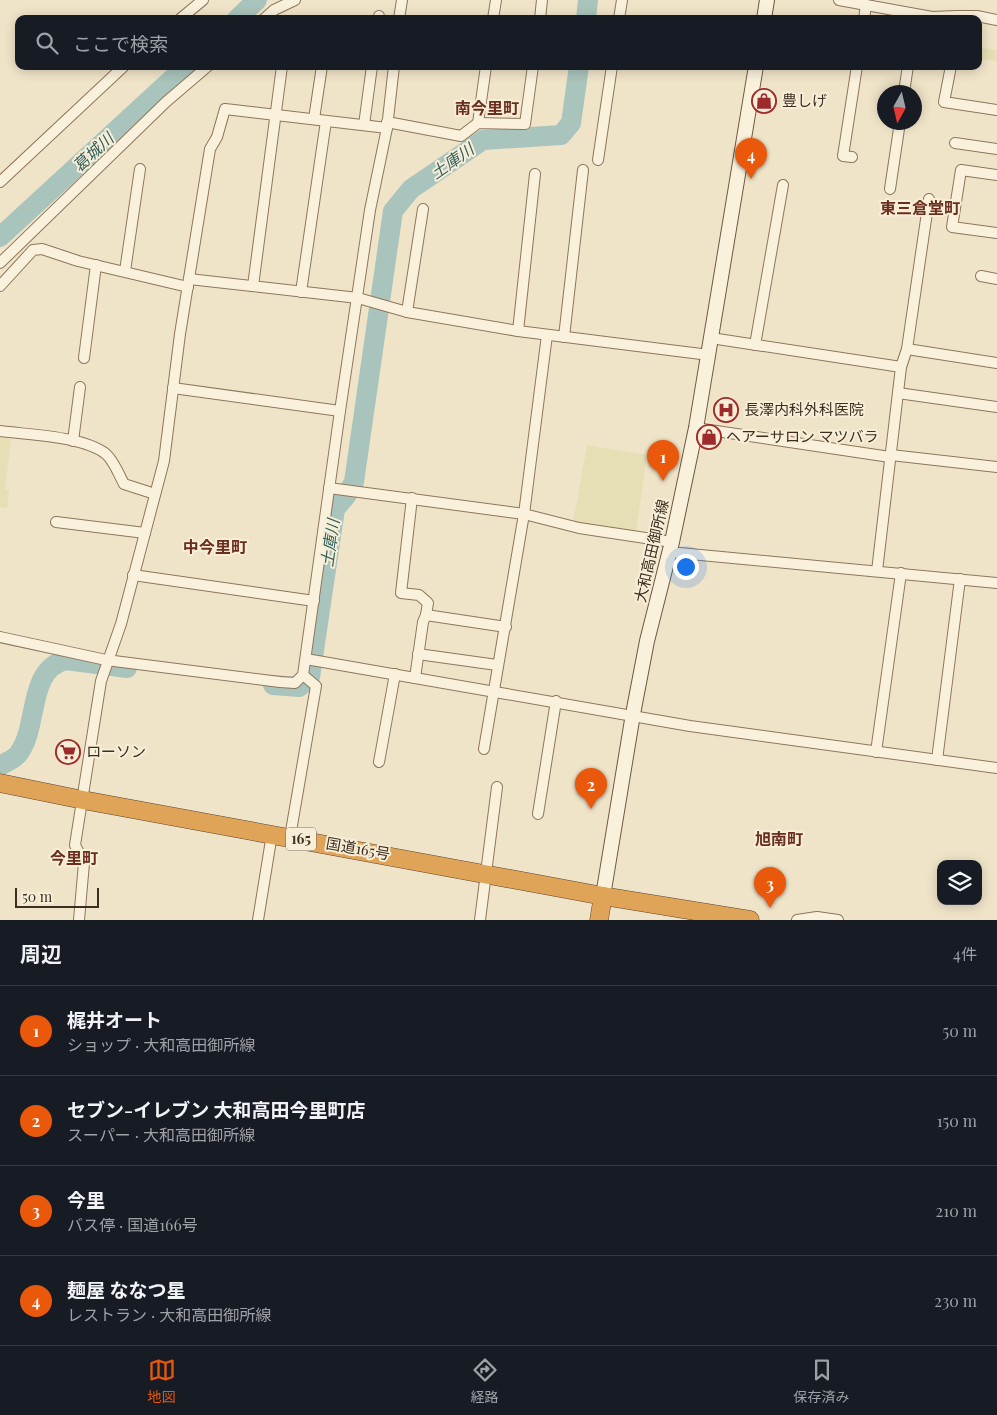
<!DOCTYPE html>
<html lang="ja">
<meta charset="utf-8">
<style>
:root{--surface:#171b24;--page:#20242c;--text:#f1f3f6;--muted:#9ea1a6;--line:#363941;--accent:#ea580c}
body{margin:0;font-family:"Playfair Display","Noto Sans JP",serif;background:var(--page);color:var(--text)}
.controls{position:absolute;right:15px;bottom:15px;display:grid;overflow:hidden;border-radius:10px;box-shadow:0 2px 12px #0003}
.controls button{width:45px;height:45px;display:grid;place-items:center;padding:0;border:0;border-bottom:1px solid var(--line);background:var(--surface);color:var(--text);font:25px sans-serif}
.compass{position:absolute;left:877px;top:85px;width:45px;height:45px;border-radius:50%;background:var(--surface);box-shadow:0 2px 12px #0003;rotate:188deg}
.scale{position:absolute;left:15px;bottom:12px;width:84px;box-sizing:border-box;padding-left:5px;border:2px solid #3d2e20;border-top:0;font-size:14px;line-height:18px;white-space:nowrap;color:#3d2e20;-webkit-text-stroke:4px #f7eed8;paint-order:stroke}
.you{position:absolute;left:685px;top:566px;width:18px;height:18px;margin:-12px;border:4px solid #fff;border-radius:50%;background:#1a73e8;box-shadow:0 0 0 8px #1a73e833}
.badge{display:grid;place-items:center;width:32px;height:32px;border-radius:50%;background:var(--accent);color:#fff;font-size:16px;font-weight:700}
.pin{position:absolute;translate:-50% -41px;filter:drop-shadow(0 1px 2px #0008)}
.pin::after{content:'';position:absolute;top:26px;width:18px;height:15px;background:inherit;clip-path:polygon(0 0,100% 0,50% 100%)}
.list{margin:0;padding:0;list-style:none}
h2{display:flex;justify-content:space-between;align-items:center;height:65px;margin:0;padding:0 20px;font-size:21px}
h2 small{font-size:16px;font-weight:400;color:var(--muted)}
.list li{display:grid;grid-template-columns:32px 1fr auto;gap:15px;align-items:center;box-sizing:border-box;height:90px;padding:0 20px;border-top:1px solid var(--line)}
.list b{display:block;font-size:19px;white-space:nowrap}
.list p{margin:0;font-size:16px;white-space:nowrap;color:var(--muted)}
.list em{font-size:16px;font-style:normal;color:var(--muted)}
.icon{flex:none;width:28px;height:28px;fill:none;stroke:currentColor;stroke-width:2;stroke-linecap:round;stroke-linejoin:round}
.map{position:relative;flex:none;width:997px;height:920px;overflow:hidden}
.search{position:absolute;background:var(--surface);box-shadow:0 2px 12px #0003;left:15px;right:15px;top:15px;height:55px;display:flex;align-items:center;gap:12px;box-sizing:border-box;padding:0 18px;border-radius:10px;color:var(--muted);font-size:19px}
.sheet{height:425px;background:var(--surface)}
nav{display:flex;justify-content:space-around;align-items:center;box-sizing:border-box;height:70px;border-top:1px solid var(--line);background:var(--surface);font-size:14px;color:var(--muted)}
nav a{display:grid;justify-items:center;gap:2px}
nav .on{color:var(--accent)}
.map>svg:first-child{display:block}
.farmland{fill:#e6deb5}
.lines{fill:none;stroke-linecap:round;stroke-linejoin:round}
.river{stroke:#a9c4bc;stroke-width:20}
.street-casing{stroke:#8d765c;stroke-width:12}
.secondary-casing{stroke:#6f573f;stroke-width:16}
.highway-casing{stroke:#5b4430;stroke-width:19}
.street{stroke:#faf1dc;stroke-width:10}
.secondary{stroke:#faf1dc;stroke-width:14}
.highway{stroke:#e0a458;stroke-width:18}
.labels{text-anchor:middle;stroke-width:4;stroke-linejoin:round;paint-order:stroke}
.shield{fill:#f7eed8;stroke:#756857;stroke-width:1}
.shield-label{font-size:14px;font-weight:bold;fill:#3d2e20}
.poi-label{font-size:15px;fill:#3d2e20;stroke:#f7eed8;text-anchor:start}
.street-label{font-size:15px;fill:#3d2e20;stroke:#f7eed8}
.neighbourhood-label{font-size:16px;font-weight:bold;fill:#6b2e1e;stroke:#f7eed8}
.water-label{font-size:16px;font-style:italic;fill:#2f5d5a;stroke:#f7eed8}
</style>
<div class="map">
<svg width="997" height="920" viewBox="0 0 997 920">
<rect width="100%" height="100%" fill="#f0e4c8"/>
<g class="farmland">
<path d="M 978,47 L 997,50 L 997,61 L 978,59 Z"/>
<path d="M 0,437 L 11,439 L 5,490 L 9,491 L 7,508 L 0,507 Z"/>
<path d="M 587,445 L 647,455 L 636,532 L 573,523 Z"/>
</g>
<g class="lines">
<g class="river">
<path d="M 237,19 L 257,0"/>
<path d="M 586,19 L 588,0"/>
<path d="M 0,237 L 186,66"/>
<path d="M 273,685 L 299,687 L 310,677 L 335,509 L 346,496 L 354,482 L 393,211 L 411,189 L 483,140 L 561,135 L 571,123 L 579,66"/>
<path d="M 0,766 C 6,762 15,759 19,753 C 39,726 27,669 66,660 L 127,668"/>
</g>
<defs>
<g id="street">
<path d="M 839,0 L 932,17 L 957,16 L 957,19"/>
<path d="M 957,16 L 977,16 L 997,20"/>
<path d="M 180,19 L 203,0"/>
<path d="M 264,19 L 274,10 L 295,0"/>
<path d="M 379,19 L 379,16"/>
<path d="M 399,19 L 402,0"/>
<path d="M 493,19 L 496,0"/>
<path d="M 540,19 L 542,0"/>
<path d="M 619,19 L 622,0"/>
<path d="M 864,19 L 866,5"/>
<path d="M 951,66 L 944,102 L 997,110"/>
<path d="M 904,92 L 908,66"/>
<path d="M 314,119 L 322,66"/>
<path d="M 387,122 L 461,136 L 478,123 L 525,124 L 533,66"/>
<path d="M 478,123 L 486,66"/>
<path d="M 364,125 L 372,66"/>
<path d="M 955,143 L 997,149"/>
<path d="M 852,157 L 843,156 L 857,66"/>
<path d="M 598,160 L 612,66"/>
<path d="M 997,175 L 961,170 L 952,227 L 997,233"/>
<path d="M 0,182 L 124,66"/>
<path d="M 890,189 L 900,122"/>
<path d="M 0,263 L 166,102 L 208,66"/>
<path d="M 125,271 L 140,169"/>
<path d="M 981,276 L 997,279"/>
<path d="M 189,279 L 358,298 L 407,312 L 518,331 L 709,355"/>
<path d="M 0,286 L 33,250 L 42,249 L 78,261 L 188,287"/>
<path d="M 253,286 L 282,66"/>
<path d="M 301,292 L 326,121"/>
<path d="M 407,312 L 423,209"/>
<path d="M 518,331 L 535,174"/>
<path d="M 564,337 L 583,170"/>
<path d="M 711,338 L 901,367"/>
<path d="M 755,345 L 783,185"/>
<path d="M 907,349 L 997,363"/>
<path d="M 84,358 L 96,265"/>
<path d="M 173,388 L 340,411"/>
<path d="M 898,393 L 997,407"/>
<path d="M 696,428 L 890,457"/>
<path d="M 0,431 C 29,435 83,436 106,454 C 114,461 119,475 124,484 L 155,494"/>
<path d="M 73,441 L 80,387"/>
<path d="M 891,455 L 997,467"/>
<path d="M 329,488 L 524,514 L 579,528 L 672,542"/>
<path d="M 412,498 L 401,593 L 419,595 L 428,603 L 426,615"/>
<path d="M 56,522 L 145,533"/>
<path d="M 669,552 L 997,583"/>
<path d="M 877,571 L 901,367 L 907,349 L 929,199"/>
<path d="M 133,575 L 314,601"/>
<path d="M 0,637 L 106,660 L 280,682 L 295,683 L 303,675 L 340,411 L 370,210 L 387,128 L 394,66"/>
<path d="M 418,654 L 497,665"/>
<path d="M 306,659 L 690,726 L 997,768"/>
<path d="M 415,678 L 423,622 L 426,615 L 506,627"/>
<path d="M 484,749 L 524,514 L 547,335"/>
<path d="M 876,752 L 901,573"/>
<path d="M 937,760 L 960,579"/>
<path d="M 379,762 L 395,674"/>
<path d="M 538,814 L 556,701"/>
<path d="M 290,837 L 316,686 L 303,675"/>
<path d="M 79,920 L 84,863 L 75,845 L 101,681 L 121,624 L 164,461 L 180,334 L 210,149 L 217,137 L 225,109 L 387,128"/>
<path d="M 258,920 L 272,834"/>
<path d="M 480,920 L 497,787"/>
<path d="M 797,920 L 817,917 L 838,920"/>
</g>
<g id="secondary">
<path d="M 764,19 L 767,0"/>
<path d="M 603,896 L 633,714 L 647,641 L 672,542 L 696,428 L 756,66"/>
</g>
<g id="highway">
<path d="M 0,783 L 83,800 L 603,896 L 750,920"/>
<path d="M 599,920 L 603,896"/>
</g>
</defs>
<use href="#street" class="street-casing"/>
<use href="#secondary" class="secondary-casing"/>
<use href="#highway" class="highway-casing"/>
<use href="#street" class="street"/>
<use href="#secondary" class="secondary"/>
<use href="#highway" class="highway"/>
</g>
<defs>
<symbol id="shop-ring" viewBox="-11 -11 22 22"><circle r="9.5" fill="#f7eed8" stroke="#9e2a2b" stroke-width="1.5"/><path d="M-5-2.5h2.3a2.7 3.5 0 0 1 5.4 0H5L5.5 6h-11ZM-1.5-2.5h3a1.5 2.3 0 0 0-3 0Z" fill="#9e2a2b"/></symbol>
<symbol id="hospital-ring" viewBox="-11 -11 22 22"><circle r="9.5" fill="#f7eed8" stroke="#9e2a2b" stroke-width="1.5"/><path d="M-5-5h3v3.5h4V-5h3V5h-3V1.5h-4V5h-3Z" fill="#9e2a2b"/></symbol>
<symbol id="supermarket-ring" viewBox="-11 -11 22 22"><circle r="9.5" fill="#f7eed8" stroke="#9e2a2b" stroke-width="1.5"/><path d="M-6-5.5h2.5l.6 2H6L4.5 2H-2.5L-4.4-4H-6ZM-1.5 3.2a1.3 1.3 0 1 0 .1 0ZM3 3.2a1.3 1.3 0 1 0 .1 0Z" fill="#9e2a2b"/></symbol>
</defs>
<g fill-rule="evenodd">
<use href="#shop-ring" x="750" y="87" width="28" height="28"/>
<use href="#hospital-ring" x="712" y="396" width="28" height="28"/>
<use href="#shop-ring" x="695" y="423" width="28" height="28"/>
<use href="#supermarket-ring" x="54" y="738" width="28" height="28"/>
</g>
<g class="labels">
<rect class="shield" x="286" y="827.5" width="30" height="23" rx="4"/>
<g class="shield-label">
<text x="301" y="844">165</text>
</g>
<g class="poi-label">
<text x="782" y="106">豊しげ</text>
<text x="744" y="415">長澤内科外科医院</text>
<text x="726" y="442">ヘアーサロン マツバラ</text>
<text x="86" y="757">ローソン</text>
</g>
<g class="street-label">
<text transform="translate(652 551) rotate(-77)" y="5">大和高田御所線</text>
<text transform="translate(358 849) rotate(10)" y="5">国道165号</text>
</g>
<g class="neighbourhood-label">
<text x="487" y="114">南今里町</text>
<text x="920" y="214">東三倉堂町</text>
<text x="215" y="553">中今里町</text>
<text x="779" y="845">旭南町</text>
<text x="74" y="864">今里町</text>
</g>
<g class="water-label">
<text transform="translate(93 152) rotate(-43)" y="6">葛城川</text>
<text transform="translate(452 161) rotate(-35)" y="6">土庫川</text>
<text transform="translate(330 543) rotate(-82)" y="6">土庫川</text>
</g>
</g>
</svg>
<div class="controls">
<button><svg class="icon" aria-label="layers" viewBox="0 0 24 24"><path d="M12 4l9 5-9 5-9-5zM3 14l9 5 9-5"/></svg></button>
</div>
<svg class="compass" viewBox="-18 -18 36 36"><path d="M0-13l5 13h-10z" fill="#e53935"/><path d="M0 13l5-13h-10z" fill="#9ea1a6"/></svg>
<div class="scale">50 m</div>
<div class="you"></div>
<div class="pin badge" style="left:663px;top:481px">1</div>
<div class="pin badge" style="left:591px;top:809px">2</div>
<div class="pin badge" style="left:770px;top:908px">3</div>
<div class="pin badge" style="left:751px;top:179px">4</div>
<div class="search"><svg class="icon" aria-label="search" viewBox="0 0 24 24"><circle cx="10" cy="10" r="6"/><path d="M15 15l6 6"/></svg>ここで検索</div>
</div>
<section class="sheet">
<h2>周辺<small>4件</small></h2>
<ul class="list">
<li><span class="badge">1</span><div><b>梶井オート</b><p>ショップ · 大和高田御所線</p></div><em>50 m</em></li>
<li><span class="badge">2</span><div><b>セブン-イレブン 大和高田今里町店</b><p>スーパー · 大和高田御所線</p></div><em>150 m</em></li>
<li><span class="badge">3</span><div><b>今里</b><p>バス停 · 国道166号</p></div><em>210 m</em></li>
<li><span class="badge">4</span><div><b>麺屋 ななつ星</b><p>レストラン · 大和高田御所線</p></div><em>230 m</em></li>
</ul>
</section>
<nav>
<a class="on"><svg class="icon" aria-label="map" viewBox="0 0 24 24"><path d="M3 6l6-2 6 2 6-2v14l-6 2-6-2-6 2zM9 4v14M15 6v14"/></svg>地図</a>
<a><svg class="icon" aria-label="directions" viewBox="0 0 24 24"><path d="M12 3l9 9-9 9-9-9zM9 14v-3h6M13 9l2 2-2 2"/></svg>経路</a>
<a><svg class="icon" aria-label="saved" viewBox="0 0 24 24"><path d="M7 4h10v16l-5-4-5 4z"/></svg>保存済み</a>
</nav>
